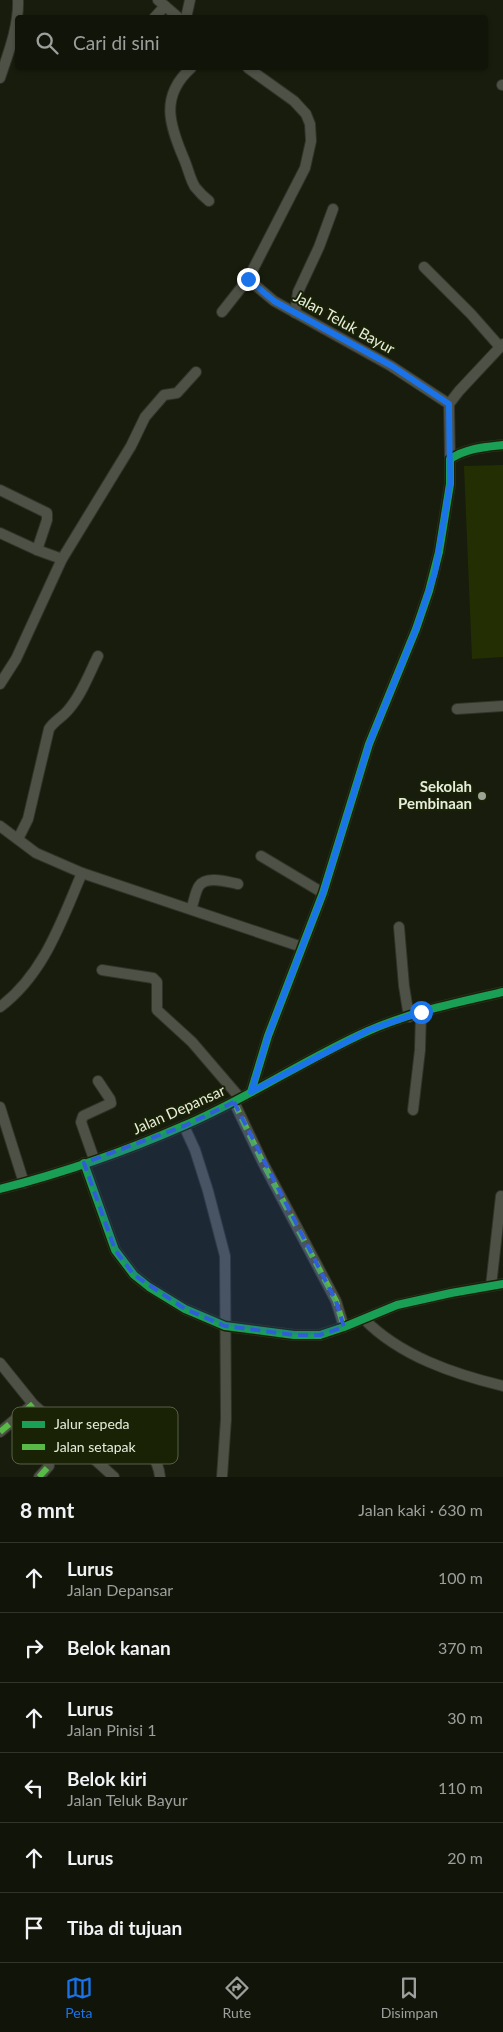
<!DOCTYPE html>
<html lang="id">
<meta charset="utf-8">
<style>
:root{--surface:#111509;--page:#1a1e12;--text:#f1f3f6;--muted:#9c9f9c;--line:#30342a;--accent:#1a73e8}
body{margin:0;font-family:Lato,sans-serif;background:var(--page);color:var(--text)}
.stop{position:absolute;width:15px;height:15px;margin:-11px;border:4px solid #1a73e8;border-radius:50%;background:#fff}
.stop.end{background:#1a73e8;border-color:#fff;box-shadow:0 1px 5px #0008}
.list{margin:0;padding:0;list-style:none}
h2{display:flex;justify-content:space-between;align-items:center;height:65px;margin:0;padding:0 20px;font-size:21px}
h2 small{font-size:16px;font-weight:400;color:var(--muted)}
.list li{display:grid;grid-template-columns:32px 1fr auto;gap:15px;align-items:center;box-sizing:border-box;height:70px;padding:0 20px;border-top:1px solid var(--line)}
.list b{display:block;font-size:19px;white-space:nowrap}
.list p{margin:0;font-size:16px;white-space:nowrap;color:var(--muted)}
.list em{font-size:16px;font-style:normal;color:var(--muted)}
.icon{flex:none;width:28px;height:28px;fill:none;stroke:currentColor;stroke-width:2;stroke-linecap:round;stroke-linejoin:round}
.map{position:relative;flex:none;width:503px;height:1477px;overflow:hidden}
.search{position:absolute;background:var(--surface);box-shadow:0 1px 4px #0004;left:15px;right:15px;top:15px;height:55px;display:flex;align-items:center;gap:12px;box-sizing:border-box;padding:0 18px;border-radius:5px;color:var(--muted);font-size:19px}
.sheet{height:485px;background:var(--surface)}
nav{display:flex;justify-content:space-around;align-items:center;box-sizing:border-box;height:70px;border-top:1px solid var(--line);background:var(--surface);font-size:14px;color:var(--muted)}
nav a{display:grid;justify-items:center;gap:2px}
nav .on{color:var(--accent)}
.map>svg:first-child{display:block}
.green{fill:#232f02}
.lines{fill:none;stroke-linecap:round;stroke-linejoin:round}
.minor-casing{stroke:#30332a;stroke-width:12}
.minor{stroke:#4e5246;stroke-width:10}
.quiet{stroke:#58b947;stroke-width:6;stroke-dasharray:12 6;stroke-linecap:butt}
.cycleway-casing{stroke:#1a2206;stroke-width:11}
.cycleway{stroke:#1a9f57;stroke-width:8}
.route{stroke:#1a73e8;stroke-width:6}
.marked{fill:#315ed8;fill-opacity:0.2;stroke:#315ed8;stroke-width:4;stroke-dasharray:10 6;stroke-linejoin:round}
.poi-dot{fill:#9ea493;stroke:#1a2206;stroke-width:2}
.labels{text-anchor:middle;stroke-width:4;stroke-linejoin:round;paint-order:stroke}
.street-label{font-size:15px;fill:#e7eddc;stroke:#1a2206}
.poi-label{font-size:15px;font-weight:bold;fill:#e7eddc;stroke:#1a2206;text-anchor:end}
.key{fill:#1a2206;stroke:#585f46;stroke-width:1}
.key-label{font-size:14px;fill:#e7eddc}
</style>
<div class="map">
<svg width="503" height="1477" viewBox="0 0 503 1477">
<rect width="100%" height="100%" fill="#171c0c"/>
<path class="green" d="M 503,465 L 503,657 L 472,659 L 464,466 Z"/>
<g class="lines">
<defs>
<g id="minor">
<path d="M 158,0 L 179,18"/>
<path d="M 154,18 L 165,6"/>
<path d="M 186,18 L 190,0"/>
<path d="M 191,68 C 160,96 169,124 184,159 C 188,168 190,179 195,187 C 199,192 204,197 209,201"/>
<path d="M 0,78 C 8,54 19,26 18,0"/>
<path d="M 502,85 L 503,85"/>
<path d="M 424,267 L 471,314 L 500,347"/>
<path d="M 248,279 L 274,301 L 391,366 L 449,404"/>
<path d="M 222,312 L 248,279 L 305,168 L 311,141 L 310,124 L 306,114 L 294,101 L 248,68"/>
<path d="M 295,313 L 298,292 L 319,247 L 333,209"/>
<path d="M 450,459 L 449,404 L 459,391 L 503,344"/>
<path d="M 0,490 L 47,513 L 47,520 L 37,550"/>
<path d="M 0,533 L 37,550 L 62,559"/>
<path d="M 0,684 L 16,659 L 62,559 L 131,446 L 145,417 L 164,395 L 177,393 L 196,372"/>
<path d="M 457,709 L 503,706"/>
<path d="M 0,826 L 36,853 L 82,873 L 302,947"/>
<path d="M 18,839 L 28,819 L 49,729 C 54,721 63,717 69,709 C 82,694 89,674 98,656"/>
<path d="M 261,856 L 323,893"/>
<path d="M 191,909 C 194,902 195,892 199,886 C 206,875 228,882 238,884"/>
<path d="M 399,927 L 404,986 L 409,1017"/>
<path d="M 102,970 L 153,978 L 157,982 L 157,1010 L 192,1042 L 240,1098"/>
<path d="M 0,1007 C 44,974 61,922 82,873"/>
<path d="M 251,1092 L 268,1036 L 323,893 L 369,744 L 416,629 L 429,591 L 439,552 L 450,484 L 450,459 C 467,448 484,447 503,445"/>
<path d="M 234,1102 L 263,1163 L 336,1301 L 344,1327"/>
<path d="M 0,1107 L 24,1183"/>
<path d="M 413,1110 L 420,1050 L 421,1012"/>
<path d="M 184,1126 L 195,1150 L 208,1191 L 225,1256 L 226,1419 L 222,1477"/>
<path d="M 94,1159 L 81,1122 L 83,1116 L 111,1103 L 110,1099 L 98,1081"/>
<path d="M 84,1163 L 115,1250 L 134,1275 L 149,1287 L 185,1309 L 225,1326 L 294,1335 L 320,1335 L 344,1327 L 397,1305 L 451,1293 L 503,1284"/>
<path d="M 0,1189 C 62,1173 124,1152 183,1126 C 247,1099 305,1059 368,1031 C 411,1012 458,1002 503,992"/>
<path d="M 491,1286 L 501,1196"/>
<path d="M 364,1319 C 400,1356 454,1374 503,1386"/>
<path d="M 0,1363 L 33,1404 L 114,1477"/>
<path d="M 127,1423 C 141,1437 158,1456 160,1477"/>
<path d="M 0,1432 L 33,1404"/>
<path d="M 39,1477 L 49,1466"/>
</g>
</defs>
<use href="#minor" class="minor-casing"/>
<use href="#minor" class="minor"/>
<g class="quiet">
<path d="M 234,1102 L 263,1163 L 336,1301 L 344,1327"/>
<path d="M 0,1432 L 33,1404"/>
<path d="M 39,1477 L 49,1466"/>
</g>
<defs>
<g id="cycleway">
<path d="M 251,1092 L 268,1036 L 323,893 L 369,744 L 416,629 L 429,591 L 439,552 L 450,484 L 450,459 C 467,448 484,447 503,445"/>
<path d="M 84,1163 L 115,1250 L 134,1275 L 149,1287 L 185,1309 L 225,1326 L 294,1335 L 320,1335 L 344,1327 L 397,1305 L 451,1293 L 503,1284"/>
<path d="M 0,1189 C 62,1173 124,1152 183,1126 C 247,1099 305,1059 368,1031 C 411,1012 458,1002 503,992"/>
</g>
</defs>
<use href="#cycleway" class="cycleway-casing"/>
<use href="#cycleway" class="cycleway"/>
</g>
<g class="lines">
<path class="route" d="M 248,279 L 274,301 L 392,366 L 449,404 L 450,484 L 435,572 L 416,629 L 369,744 L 323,893 L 268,1036 L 251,1092 L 369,1030 L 421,1012"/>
</g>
<path class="marked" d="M 234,1102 L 336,1301 L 344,1327 L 320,1335 L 294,1335 L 225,1326 L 185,1309 L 134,1275 L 115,1250 L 84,1163 L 184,1126 Z"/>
<circle class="poi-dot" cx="482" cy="796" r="5"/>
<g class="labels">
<g class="street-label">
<text transform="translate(344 323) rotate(29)" y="5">Jalan Teluk Bayur</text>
<text transform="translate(179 1110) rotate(-24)" y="5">Jalan Depansar</text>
</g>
<g class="poi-label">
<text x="472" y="792">Sekolah<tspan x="472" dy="17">Pembinaan</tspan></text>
</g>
</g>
<rect x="12" y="1407" width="166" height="57" rx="8" class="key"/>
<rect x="22" y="1421" width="23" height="7" fill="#1a9f57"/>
<rect x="22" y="1444" width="23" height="6" fill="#58b947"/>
<g class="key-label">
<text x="54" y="1429">Jalur sepeda</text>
<text x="54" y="1452">Jalan setapak</text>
</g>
</svg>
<div class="stop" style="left:421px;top:1012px"></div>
<div class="stop end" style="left:248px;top:279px"></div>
<div class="search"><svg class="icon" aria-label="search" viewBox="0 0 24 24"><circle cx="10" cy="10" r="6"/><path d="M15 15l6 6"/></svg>Cari di sini</div>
</div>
<section class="sheet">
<h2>8 mnt<small>Jalan kaki · 630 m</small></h2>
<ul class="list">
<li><svg class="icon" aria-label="ahead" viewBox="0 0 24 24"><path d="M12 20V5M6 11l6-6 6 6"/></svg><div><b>Lurus</b><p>Jalan Depansar</p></div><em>100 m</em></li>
<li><svg class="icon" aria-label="right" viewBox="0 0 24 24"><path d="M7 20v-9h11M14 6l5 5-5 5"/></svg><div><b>Belok kanan</b></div><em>370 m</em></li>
<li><svg class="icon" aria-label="ahead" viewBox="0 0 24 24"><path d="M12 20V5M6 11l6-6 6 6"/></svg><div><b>Lurus</b><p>Jalan Pinisi 1</p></div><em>30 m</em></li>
<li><svg class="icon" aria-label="left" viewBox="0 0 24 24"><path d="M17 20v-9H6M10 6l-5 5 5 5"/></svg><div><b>Belok kiri</b><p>Jalan Teluk Bayur</p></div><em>110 m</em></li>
<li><svg class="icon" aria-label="ahead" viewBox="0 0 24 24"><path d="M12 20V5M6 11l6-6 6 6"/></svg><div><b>Lurus</b></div><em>20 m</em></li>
<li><svg class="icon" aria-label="arrive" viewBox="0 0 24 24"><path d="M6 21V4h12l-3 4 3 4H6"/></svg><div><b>Tiba di tujuan</b></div></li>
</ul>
</section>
<nav>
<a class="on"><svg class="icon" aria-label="map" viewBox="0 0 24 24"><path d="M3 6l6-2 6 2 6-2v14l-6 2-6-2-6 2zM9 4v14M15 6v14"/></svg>Peta</a>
<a><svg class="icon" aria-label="directions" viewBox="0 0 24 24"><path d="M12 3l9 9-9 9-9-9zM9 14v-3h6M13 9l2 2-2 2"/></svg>Rute</a>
<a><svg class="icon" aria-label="saved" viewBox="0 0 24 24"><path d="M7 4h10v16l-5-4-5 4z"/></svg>Disimpan</a>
</nav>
